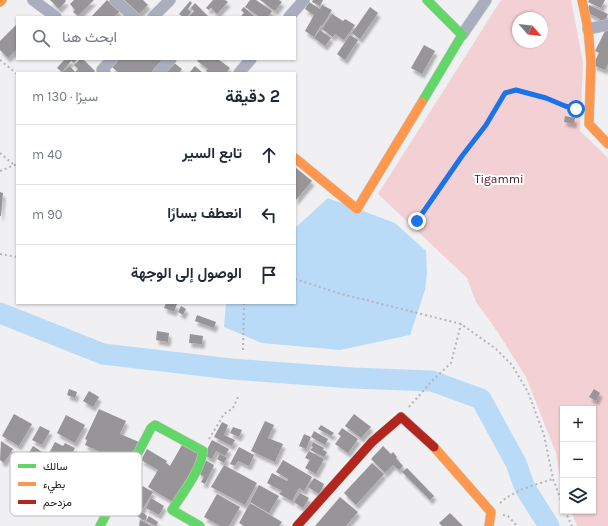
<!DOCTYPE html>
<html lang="ar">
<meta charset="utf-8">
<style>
:root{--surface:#fff;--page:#f2f2f3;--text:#1f2937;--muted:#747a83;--line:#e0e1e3}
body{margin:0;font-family:Karla,Vazirmatn,sans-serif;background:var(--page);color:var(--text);direction:rtl}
.controls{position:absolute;right:12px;bottom:12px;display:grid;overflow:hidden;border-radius:0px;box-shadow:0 1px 3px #0004}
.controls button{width:36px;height:36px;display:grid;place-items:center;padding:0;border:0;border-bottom:1px solid var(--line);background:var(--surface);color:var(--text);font:20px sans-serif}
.compass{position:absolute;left:512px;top:12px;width:36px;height:36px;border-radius:50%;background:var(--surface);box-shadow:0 1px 3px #0004;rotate:117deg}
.stop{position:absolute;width:12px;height:12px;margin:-9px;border:3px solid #1a73e8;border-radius:50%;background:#fff}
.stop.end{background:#1a73e8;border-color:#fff;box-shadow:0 1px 4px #0008}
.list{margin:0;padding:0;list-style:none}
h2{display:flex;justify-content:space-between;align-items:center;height:52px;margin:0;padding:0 16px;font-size:17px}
h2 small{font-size:13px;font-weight:400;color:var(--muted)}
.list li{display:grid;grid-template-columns:26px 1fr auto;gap:12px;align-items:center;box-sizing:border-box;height:60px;padding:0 16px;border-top:1px solid var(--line)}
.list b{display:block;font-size:15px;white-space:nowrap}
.list em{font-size:13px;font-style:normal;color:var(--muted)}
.icon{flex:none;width:22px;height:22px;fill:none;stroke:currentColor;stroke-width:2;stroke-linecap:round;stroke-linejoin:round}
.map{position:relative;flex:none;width:608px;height:526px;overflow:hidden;direction:ltr}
.search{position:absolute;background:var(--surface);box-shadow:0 1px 3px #0004;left:16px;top:16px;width:280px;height:44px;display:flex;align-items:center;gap:10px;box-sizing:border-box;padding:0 14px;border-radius:0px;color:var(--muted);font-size:15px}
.panel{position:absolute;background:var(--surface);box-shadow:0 1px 3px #0004;left:16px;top:72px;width:280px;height:232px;border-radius:0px;direction:rtl}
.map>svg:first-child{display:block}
.green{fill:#f3d0d4;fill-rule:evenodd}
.water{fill:#badbf7}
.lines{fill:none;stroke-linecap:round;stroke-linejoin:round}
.river{stroke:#badbf7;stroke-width:21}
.building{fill:#979597;filter:url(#shadow)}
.street-casing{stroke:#cbcacc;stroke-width:12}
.fast-casing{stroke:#cbcacc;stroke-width:10}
.slow-casing{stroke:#cbcacc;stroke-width:10}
.jam-casing{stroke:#cbcacc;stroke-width:10}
.path{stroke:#b2b3bd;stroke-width:2;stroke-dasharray:2 3;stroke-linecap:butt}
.street{stroke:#a9adbe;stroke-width:11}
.fast{stroke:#63d668;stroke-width:9}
.slow{stroke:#ff974d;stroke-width:9}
.jam{stroke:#b3261e;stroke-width:9}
.route{stroke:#1a73e8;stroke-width:5}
.labels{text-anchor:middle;stroke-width:4;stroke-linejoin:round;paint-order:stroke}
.park-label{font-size:12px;fill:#4c0e1e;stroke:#fff}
.key{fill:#fff;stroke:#bdbdbd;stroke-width:1}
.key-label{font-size:11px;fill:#222223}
</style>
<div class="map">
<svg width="608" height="526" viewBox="0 0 608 526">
<defs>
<filter id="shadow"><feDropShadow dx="2.5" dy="4.5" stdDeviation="1" flood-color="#0004"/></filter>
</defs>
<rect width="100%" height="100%" fill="#f0eff1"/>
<path class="green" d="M 501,0 L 571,0 L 583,63 L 580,131 L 608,158 L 608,526 L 577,526 L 571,511 L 593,511 L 593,409 L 563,409 L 563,486 L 560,477 L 556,453 L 526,377 L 497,331 L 476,302 L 467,278 L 378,194 ZM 518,18 L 542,18 L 542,42 L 518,42 Z"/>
<path class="water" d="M 328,198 L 395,223 L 426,251 L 427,273 L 425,290 L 410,335 L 340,350 L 262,343 L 224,327 L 226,303 L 295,303 L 295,228 Z"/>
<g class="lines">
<path class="river" d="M 0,313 L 103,354 L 231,369 L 353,378 L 432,381 L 481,399 L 516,463 L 525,488 L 549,526"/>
</g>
<g class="building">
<path d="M 50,0 L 65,0 L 66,1 L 59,9 Z"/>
<path d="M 74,0 L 94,0 L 78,16 L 73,12 L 75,10 L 70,4 Z"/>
<path d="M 107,0 L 120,11 L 114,17 L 91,17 Z"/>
<path d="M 124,0 L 143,0 L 148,5 L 137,16 L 132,11 L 134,9 Z"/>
<path d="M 213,0 L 225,0 L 228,2 L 217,14 L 211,8 L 209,10 L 206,8 Z"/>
<path d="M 250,0 L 256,0 L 272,11 L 268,17 L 260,17 L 245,7 Z"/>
<path d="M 260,0 L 279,0 L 282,2 L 275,11 Z"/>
<path d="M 313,0 L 323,0 L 320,6 L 312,2 Z"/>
<path d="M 589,0 L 605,0 L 601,8 L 588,2 Z"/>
<path d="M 190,1 L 192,3 L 188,9 L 191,12 L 187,17 L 183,17 L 179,14 Z"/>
<path d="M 309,2 L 320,9 L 322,5 L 332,10 L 322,26 L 321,25 L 314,37 L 305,31 L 314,15 L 305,9 Z"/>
<path d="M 195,3 L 209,17 L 188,17 L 194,11 L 191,8 Z"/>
<path d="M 589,5 L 608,14 L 604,24 L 599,21 L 600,19 L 586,12 Z"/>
<path d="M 244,7 L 255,17 L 240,17 L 244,13 L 241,10 Z"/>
<path d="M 370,7 L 378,13 L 360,39 L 352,33 Z"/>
<path d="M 332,14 L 343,21 L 345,19 L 355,25 L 344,40 L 335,34 L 333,37 L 322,29 Z"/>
<path d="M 17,24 L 17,49 L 8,58 L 0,50 L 0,41 Z"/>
<path d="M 606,29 L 608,30 L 608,64 L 605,70 L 593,65 L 599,53 L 595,51 Z"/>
<path d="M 320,30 L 331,38 L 325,46 L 314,38 Z"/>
<path d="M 350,35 L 358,40 L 345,60 L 337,54 Z"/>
<path d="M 424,45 L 435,51 L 422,74 L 411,68 Z"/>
<path d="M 65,59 L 78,59 L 74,63 L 71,61 L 62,72 L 57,68 Z"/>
<path d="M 80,59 L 83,59 L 95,71 L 93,73 L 61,73 L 70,66 L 75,72 L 78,69 L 74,65 Z"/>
<path d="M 119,59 L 165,59 L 152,73 L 119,73 L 112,67 Z"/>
<path d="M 199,59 L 218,59 L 230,68 L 226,73 L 209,73 L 206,71 L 208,69 L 197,61 Z"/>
<path d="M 173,62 L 182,69 L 179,73 L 164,73 Z"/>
<path d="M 195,66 L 203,73 L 189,73 Z"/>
<path d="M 565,116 L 575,118 L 574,124 L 564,122 Z"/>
<path d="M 295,167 L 312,181 L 295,201 Z"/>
<path d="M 0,192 L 3,193 L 1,216 L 0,216 Z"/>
<path d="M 166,303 L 177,304 L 174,312 L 164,308 Z"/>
<path d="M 181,306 L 186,309 L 183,315 L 178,312 Z"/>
<path d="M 197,315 L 216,322 L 214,328 L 195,321 Z"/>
<path d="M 157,331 L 169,333 L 168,342 L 156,340 Z"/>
<path d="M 190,334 L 203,336 L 202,344 L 189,343 Z"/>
<path d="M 69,389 L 77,392 L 75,398 L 67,395 Z"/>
<path d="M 594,389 L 600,393 L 596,401 L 589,397 Z"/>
<path d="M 89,391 L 99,397 L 93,407 L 83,401 Z"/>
<path d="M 99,409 L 126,421 L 120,434 L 139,442 L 128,465 L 85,445 L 87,440 L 85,439 Z"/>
<path d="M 14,414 L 32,424 L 19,446 L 2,436 Z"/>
<path d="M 354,414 L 371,427 L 361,438 L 345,426 Z"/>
<path d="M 66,415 L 85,425 L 75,443 L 57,433 Z"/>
<path d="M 265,421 L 274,425 L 268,438 L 283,444 L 275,462 L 251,451 Z"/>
<path d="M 222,422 L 228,425 L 224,435 L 235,440 L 232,446 L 214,437 Z"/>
<path d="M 321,425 L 334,433 L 331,436 L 318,429 Z"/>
<path d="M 40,426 L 50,431 L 42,445 L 32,440 Z"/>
<path d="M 233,427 L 242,430 L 239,437 L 230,433 Z"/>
<path d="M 342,428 L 358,439 L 348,453 L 335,444 L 341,436 L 338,434 Z"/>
<path d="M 314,431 L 328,439 L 325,445 L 311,437 L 306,449 L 299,446 L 304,434 L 311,437 Z"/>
<path d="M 212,440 L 229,449 L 225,456 L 216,451 L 212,459 L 204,455 Z"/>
<path d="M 1,441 L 13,449 L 4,463 L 0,460 Z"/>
<path d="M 55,442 L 63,446 L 65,443 L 75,448 L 69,459 L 65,457 L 61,464 L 47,457 Z"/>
<path d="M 313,442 L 324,448 L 323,450 L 327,452 L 324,457 L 310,450 L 313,447 L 311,446 Z"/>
<path d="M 183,443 L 202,454 L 173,502 L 148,487 L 158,470 L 141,460 L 147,449 L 167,461 L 166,463 L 170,466 Z"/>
<path d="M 33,446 L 47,455 L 41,465 L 27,456 Z"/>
<path d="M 383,446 L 391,454 L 393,452 L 397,457 L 396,458 L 403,466 L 399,470 L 393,465 L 385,473 L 371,459 Z"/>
<path d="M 239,447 L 254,455 L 249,466 L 238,461 L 235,466 L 230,464 Z"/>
<path d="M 309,451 L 324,459 L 316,474 L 305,468 L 310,460 L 305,458 Z"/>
<path d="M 220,454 L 227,458 L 224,463 L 217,459 Z"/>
<path d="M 205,460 L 214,465 L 205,484 L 201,482 L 204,477 L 198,473 Z"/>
<path d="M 283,460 L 312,477 L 304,491 L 299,488 L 292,501 L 279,494 L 282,491 L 267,483 L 272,473 L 287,481 L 288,479 L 276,472 Z"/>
<path d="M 372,463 L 384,474 L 356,505 L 344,493 Z"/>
<path d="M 224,465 L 257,483 L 245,505 L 211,487 Z"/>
<path d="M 407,468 L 434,496 L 430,500 L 402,472 Z"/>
<path d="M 314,478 L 324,484 L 319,494 L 308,487 Z"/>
<path d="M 139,484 L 153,492 L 142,510 L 138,509 L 137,511 L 131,507 L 134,503 L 129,500 Z"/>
<path d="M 259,485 L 279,496 L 269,513 L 250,502 Z"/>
<path d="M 300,493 L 309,498 L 303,508 L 294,502 Z"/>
<path d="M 217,494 L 240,507 L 229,526 L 220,526 L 204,517 Z"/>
<path d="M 340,497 L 358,512 L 346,526 L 315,526 Z"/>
<path d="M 151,498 L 164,506 L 159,515 L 146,508 Z"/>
<path d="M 250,503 L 282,522 L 279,526 L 244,526 L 239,523 Z"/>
<path d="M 140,510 L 147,516 L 145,521 L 137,516 Z"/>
<path d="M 450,513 L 463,526 L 442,526 L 439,523 Z"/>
<path d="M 149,516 L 158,522 L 156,526 L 146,521 Z"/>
<path d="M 140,520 L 152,526 L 139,526 Z"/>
</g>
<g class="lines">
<defs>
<g id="street">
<path d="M 33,0 L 56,17"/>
<path d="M 115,0 L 134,17"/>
<path d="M 153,17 L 170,0"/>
<path d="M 289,17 L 304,0"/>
<path d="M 588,29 L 608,25"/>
<path d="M 462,35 L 486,0"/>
<path d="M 105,73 L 102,70 L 112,59"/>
<path d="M 158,73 L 171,59"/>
<path d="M 239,73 L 251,59"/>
</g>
<g id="fast">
<path d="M 422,102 L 462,35 L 427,0"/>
<path d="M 100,526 L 151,428 L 155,425 L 203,451 C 201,470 182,494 172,510 L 200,526"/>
</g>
<g id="slow">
<path d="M 582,0 L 588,29 L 591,62 L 589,124 L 608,144"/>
<path d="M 0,2 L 2,0"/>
<path d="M 295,158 L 357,209 L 422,102"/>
<path d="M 434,447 L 491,512 L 489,526"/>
</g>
<path id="jam" d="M 297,526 L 372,442 L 401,417 L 434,447"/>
</defs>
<use href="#street" class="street-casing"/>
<use href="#fast" class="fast-casing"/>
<use href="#slow" class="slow-casing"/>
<use href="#jam" class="jam-casing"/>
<g class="path">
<path d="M 0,60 L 17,74"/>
<path d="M 0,153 L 14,165"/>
<path d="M 0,171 L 17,164"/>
<path d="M 417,221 L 462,156 L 486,125 L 505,93 L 516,90 L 546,98 L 565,106 L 577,109"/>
<path d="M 0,254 L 17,257"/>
<path d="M 295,279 L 338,293 L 461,324 L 495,348 L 512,365 L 528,392 L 544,435 L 553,479 L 563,505"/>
<path d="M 243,350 L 244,303"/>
<path d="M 409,407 L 432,381 L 451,363 L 461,324"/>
<path d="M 209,439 L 224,414 L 233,408 L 239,395"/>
<path d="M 500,503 C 514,490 535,485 553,479"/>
<path d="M 565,511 L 572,526"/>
<path d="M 503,515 L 508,516 L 517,526"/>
</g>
<use href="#street" class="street"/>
<use href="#fast" class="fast"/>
<use href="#slow" class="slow"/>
<use href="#jam" class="jam"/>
</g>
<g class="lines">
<path class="route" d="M 417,221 L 462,156 L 486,125 L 505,93 L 516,90 L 546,98 L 565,106 L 576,109"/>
</g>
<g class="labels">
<g class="park-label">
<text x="499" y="183">Tigammi</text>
</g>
</g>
<rect x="10" y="452" width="132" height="64" rx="6" class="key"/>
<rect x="18" y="464" width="18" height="4" fill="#63d668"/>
<rect x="18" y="482" width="18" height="4" fill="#ff974d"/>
<rect x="18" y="500" width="18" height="4" fill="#b3261e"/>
<g class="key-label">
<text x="43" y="470">سالك</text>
<text x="43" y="488">بطيء</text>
<text x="43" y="506">مزدحم</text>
</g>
</svg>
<div class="controls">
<button>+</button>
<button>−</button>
<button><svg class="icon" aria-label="layers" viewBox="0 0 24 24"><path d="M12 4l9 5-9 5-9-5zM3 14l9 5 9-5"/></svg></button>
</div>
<svg class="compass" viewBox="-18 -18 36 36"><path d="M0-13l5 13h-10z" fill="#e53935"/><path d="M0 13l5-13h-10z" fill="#747a83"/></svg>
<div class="stop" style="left:576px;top:109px"></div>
<div class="stop end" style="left:417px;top:221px"></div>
<div class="search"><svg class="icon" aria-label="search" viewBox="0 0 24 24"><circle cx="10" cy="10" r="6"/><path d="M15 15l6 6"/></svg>ابحث هنا</div>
<section class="panel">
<h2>2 دقيقة<small>سيرًا · 130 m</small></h2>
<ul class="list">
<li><svg class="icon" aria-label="ahead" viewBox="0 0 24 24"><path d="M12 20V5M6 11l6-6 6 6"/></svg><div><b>تابع السير</b></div><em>40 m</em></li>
<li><svg class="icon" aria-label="left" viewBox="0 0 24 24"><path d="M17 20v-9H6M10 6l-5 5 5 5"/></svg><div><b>انعطف يسارًا</b></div><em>90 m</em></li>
<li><svg class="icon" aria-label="arrive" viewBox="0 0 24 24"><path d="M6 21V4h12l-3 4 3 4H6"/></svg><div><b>الوصول إلى الوجهة</b></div></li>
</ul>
</section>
</div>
